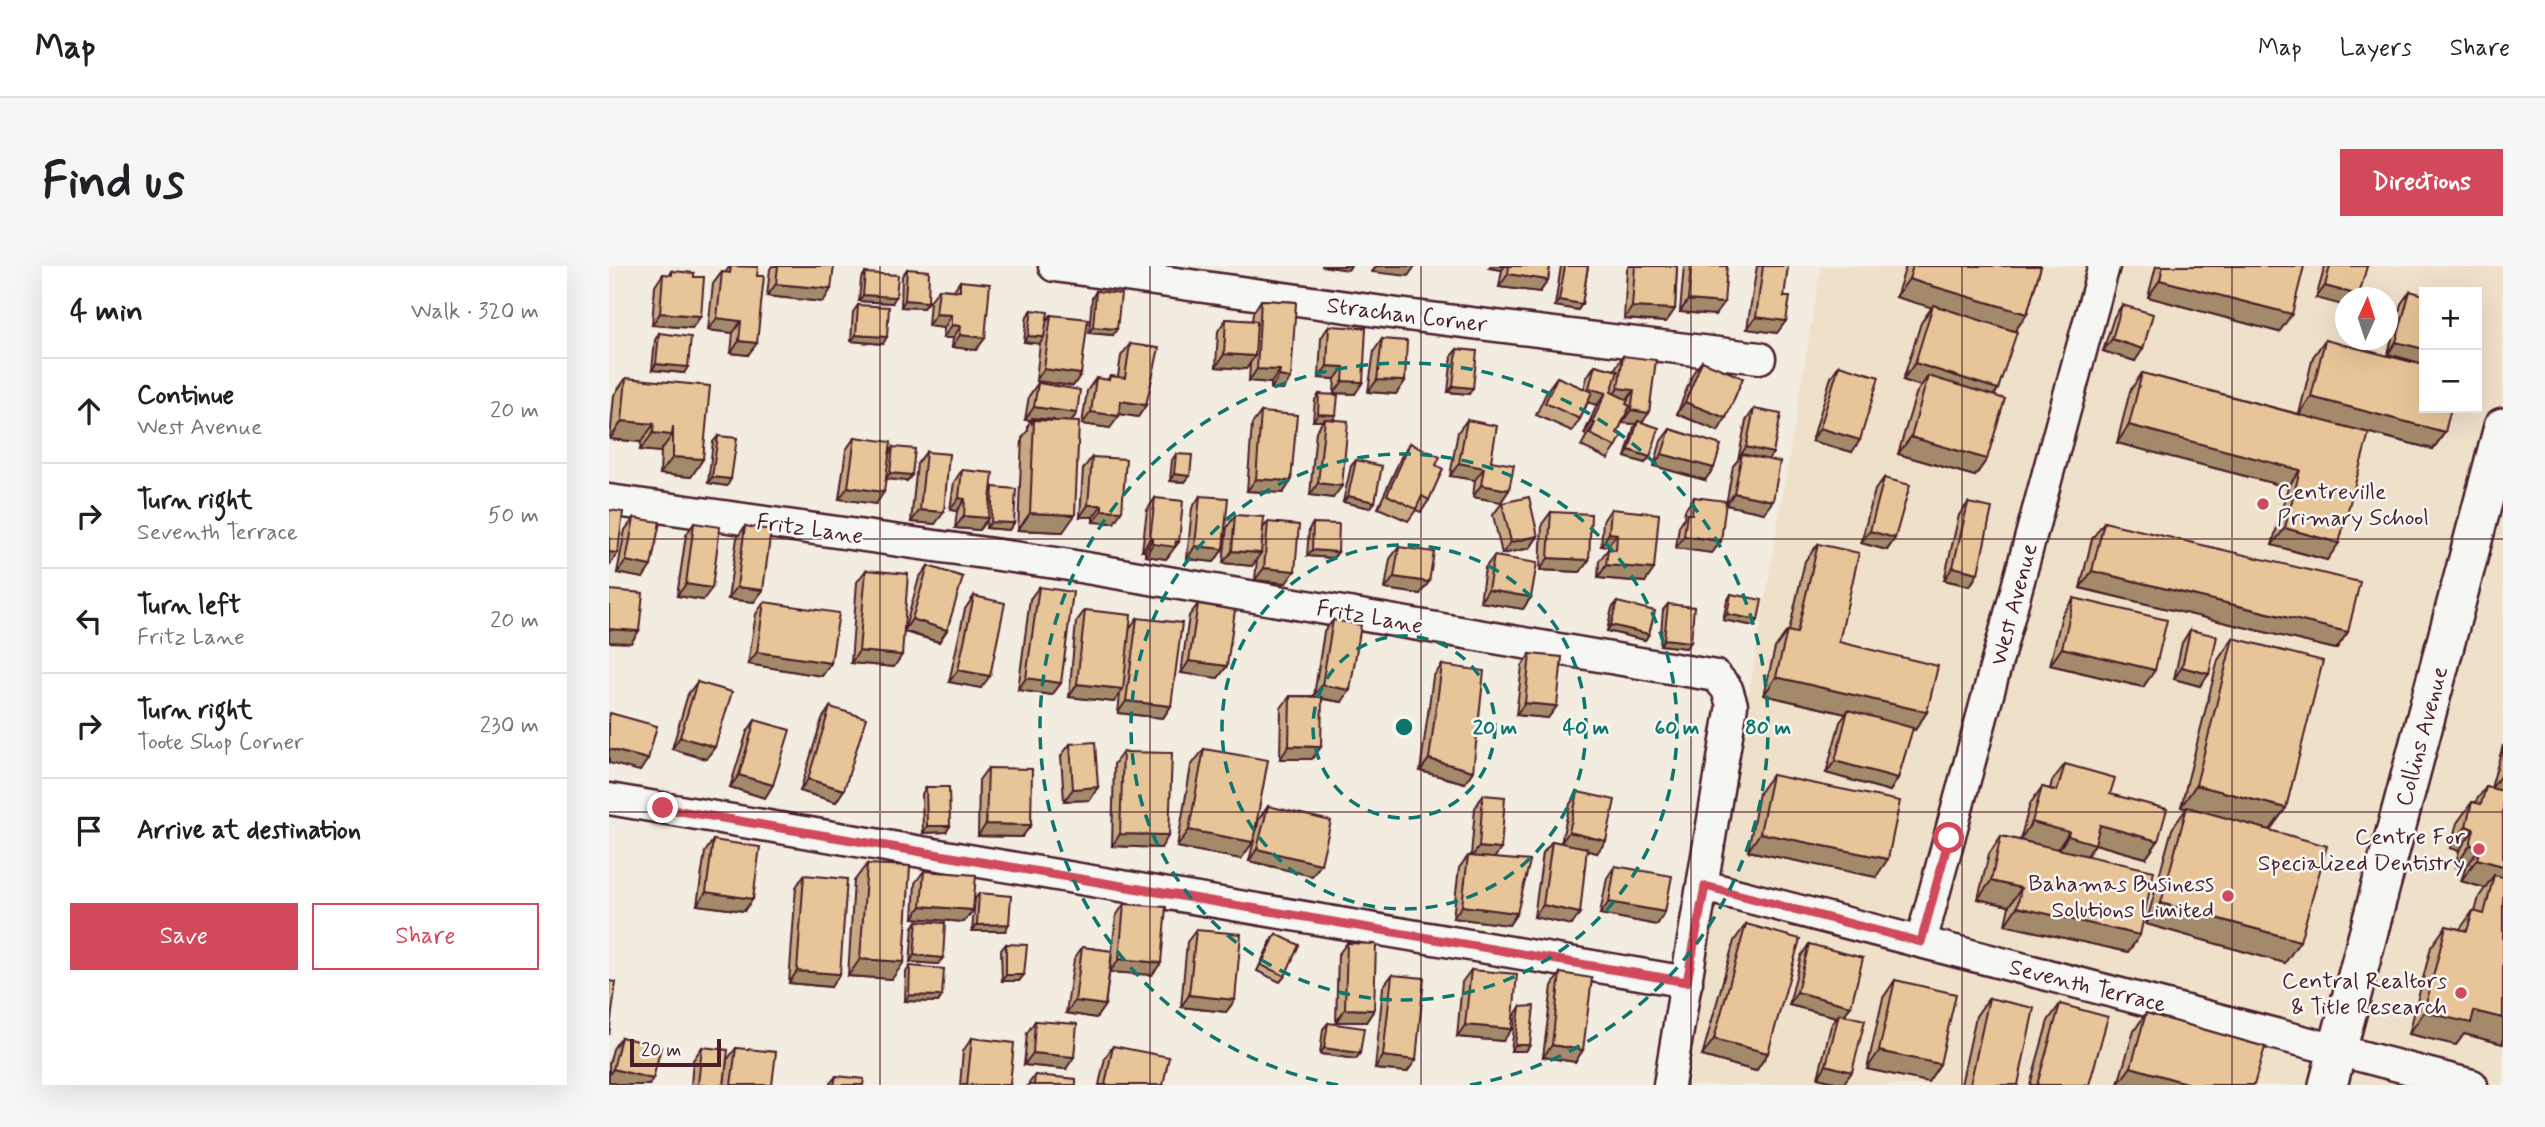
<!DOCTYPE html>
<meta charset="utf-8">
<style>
:root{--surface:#fff;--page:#f6f6f6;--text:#202124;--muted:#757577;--line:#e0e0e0;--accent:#d1495b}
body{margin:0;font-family:Mynerve,sans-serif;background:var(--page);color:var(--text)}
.controls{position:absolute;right:21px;top:21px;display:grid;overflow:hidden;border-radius:0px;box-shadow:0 7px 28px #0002}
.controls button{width:63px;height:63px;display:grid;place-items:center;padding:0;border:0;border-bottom:2px solid var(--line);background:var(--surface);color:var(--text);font:35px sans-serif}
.compass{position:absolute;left:1726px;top:21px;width:63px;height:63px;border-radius:50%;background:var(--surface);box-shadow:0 7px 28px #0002;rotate:3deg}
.scale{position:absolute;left:21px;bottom:18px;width:91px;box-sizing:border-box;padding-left:7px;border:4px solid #4a1f2b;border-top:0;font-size:19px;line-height:24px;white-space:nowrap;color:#4a1f2b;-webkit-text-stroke:5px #f6f6f2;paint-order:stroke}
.stop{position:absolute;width:21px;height:21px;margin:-16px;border:5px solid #d1495b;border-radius:50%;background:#fff}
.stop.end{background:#d1495b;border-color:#fff;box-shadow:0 2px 7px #0008}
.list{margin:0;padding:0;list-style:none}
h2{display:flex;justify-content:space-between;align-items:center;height:91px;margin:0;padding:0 28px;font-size:30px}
h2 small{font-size:23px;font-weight:400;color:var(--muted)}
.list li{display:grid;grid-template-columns:46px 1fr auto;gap:21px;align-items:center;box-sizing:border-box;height:105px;padding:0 28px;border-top:2px solid var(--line)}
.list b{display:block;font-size:26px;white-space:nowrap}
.list p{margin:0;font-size:23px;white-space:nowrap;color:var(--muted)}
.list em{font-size:23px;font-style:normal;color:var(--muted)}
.actions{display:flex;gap:14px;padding:21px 28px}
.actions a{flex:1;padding:16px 0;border:2px solid var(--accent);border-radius:0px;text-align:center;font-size:24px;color:var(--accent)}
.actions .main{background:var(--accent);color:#fff}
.icon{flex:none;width:38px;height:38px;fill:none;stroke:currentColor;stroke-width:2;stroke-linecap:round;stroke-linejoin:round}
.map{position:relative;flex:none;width:1894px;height:819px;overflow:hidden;border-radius:0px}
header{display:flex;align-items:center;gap:42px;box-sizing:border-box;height:98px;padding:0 35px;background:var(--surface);border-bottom:2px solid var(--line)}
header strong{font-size:33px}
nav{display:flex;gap:38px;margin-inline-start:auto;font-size:24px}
.intro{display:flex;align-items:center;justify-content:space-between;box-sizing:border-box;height:168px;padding:0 42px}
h1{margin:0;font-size:49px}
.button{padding:18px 32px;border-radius:0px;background:var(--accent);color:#fff;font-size:24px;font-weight:700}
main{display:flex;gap:42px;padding:0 42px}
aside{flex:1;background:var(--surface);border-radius:0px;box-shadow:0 7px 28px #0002}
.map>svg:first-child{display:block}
.built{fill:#efe0ca;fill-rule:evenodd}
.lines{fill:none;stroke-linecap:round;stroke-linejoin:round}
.minor-casing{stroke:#4a1f2b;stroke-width:35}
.tertiary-casing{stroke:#4a1f2b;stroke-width:42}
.minor{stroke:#f6f6f2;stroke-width:30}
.tertiary{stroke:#f6f6f2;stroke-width:37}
.wall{fill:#c7a983;stroke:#4a1f2b;stroke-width:2}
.shaded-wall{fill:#a28a6a;stroke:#4a1f2b;stroke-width:2}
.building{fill:#e7c598;stroke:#4a1f2b;stroke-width:2}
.route{stroke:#d1495b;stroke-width:9}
.grid{fill:none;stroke:#4a1f2b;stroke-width:2;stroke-opacity:0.55}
.ring{fill:none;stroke:#0f766e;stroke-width:3.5;stroke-dasharray:12 9}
.poi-dot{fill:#d1495b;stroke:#f6f6f2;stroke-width:2.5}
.labels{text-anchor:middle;stroke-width:5;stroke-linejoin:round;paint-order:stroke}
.street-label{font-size:23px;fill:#4a1f2b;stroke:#f6f6f2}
.poi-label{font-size:23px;fill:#4a1f2b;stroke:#f6f6f2;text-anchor:end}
.centre{fill:#0f766e;stroke:#f6f6f2;stroke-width:3.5}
.ring-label{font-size:21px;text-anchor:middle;font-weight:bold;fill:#0f766e;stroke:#f6f6f2;stroke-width:5;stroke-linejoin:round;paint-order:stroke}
</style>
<header>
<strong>Map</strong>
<nav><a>Map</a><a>Layers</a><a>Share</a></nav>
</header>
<div class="intro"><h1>Find us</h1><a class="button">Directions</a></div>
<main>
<aside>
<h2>4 min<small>Walk · 320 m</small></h2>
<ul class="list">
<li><svg class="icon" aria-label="ahead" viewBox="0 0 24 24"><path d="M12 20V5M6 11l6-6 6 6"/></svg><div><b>Continue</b><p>West Avenue</p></div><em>20 m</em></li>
<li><svg class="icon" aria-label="right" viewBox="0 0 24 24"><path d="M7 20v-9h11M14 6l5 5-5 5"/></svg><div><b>Turn right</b><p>Seventh Terrace</p></div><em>50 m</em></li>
<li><svg class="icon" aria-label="left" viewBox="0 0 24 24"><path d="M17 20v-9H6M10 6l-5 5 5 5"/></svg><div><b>Turn left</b><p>Fritz Lane</p></div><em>20 m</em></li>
<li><svg class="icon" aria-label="right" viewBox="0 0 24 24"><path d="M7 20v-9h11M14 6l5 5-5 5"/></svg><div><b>Turn right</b><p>Toote Shop Corner</p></div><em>230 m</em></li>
<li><svg class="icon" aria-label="arrive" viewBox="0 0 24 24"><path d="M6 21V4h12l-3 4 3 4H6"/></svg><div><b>Arrive at destination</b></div></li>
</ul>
<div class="actions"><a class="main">Save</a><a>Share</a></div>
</aside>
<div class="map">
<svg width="1894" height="819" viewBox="0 0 1894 819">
<rect width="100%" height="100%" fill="#f3ece0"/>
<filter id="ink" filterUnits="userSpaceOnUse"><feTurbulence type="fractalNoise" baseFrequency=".0143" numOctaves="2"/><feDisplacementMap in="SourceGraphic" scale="14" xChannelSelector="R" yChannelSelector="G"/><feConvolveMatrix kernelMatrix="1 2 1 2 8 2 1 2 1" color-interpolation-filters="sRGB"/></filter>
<g filter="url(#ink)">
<path class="built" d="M 1212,0 L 1894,0 L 1894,819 L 1074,819 ZM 1815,26 L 1868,26 L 1868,142 L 1815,142 ZM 1736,32 L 1778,32 L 1778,74 L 1736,74 Z"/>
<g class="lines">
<defs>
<g id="minor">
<path d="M 445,0 L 789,48 L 1151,92"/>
<path d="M 0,234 L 454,298 L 1107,410 L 1118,423 L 1123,439 L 1060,819"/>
<path d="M 0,533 L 1078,716"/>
<path d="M 1095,620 L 1863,819"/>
<path d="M 1312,676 L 1495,0"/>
</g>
<path id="tertiary" d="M 1719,819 L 1894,161"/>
</defs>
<use href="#minor" class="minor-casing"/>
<use href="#tertiary" class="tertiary-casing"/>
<use href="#minor" class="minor"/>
<use href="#tertiary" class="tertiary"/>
</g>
<g class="wall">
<path d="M 121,0 L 136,0 L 139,89 L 122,87 L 124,67 L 99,64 L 104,18 L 113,6 L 116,7 Z"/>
<path d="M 163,0 L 225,0 L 214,36 L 158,30 L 161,3 Z"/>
<path d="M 881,0 L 941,0 L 939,14 L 931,26 L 890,21 L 893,4 L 880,2 Z"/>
<path d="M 952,0 L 979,0 L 973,38 L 969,44 L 946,40 Z"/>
<path d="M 1020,0 L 1068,0 L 1066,43 L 1057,56 L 1015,53 L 1018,4 Z"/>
<path d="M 1075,0 L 1118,0 L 1106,49 L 1071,46 Z"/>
<path d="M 1148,0 L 1179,0 L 1168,67 L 1138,63 Z"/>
<path d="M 1297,0 L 1432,0 L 1418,48 L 1406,65 L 1389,123 L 1385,130 L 1378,193 L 1366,210 L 1289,188 L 1307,128 L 1312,120 L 1294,114 L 1312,57 L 1323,41 L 1287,31 Z"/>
<path d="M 1547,0 L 1695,0 L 1670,66 L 1539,31 Z"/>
<path d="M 1716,0 L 1758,0 L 1707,32 Z"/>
<path d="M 298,3 L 319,36 L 314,42 L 292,41 L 293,10 Z"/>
<path d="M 63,5 L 83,62 L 43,59 L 46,20 L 54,8 L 61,9 Z"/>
<path d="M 256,7 L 283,37 L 250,35 L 252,13 Z"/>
<path d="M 351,15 L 376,72 L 367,84 L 343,81 L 344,72 L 334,72 L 335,62 L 319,60 L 321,35 L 330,23 L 345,24 Z"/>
<path d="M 487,25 L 504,69 L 480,67 L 483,32 Z"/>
<path d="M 1801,25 L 1815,98 L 1779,88 L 1792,38 Z"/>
<path d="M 652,34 L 687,36 L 674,124 L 662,123 L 662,117 L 640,115 L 641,98 L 637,103 L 607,101 L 609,65 L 617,53 L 643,55 L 644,47 Z"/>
<path d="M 249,39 L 274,78 L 242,75 L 244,46 Z"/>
<path d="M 1513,39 L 1526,95 L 1494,85 L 1505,51 Z"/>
<path d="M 423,44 L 437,55 L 442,49 L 472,108 L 464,120 L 427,115 L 431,77 L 415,76 L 418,50 Z"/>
<path d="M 720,60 L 746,128 L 725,127 L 726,113 L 710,112 L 712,72 Z"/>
<path d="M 50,67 L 75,107 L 43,104 L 46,74 Z"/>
<path d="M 773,73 L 796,115 L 787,128 L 759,126 L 765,85 Z"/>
<path d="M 1716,74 L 1836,166 L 1824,183 L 1749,164 L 1718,294 L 1663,279 L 1679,221 L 1508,177 L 1521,125 L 1533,107 L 1690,148 L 1704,91 Z"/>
<path d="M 521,78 L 537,139 L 529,151 L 510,148 L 501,162 L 473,158 L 478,125 L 487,112 L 498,114 L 501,110 L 509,111 L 512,90 Z"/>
<path d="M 848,83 L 860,128 L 839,126 L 843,89 Z"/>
<path d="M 1014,90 L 1033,156 L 1041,191 L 1036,197 L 1016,191 L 1025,161 L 1027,158 L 1013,157 L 1008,167 L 1007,181 L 999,193 L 972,180 L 978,169 L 975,168 L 988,139 L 979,136 L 971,153 L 963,165 L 927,149 L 939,123 L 948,111 L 975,123 L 978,111 L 986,99 L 1005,104 Z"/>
<path d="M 1093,95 L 1109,165 L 1068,148 L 1084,107 Z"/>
<path d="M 1230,99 L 1243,186 L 1203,175 L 1222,111 Z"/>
<path d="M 17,112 L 94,193 L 82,211 L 51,208 L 52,185 L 51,186 L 31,184 L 32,176 L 1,173 L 5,129 Z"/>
<path d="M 429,117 L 468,147 L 462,156 L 454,266 L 409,264 L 413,172 L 419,164 L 419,159 L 422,154 L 416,154 L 420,130 Z"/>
<path d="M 710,128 L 725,153 L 724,232 L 701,229 L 707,165 L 714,155 L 704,155 L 706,134 Z"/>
<path d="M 1145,143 L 1164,187 L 1160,193 L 1155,247 L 1117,239 L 1124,200 L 1129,194 L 1137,155 Z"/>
<path d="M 652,146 L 682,215 L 674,227 L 638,225 L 643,158 Z"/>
<path d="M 858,154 L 900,224 L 892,236 L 864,231 L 866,214 L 841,210 L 849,166 Z"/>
<path d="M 1061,163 L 1096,214 L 1045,200 L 1052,175 Z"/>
<path d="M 109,170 L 118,220 L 99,217 L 104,176 Z"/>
<path d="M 246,171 L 281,186 L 284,181 L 303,209 L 298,215 L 277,213 L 267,238 L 230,233 L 237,184 Z"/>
<path d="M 801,177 L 820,234 L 812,246 L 807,244 L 799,255 L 769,242 L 793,189 Z"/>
<path d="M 317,186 L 326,258 L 302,256 L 308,198 Z"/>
<path d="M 567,188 L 576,216 L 561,215 L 563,194 Z"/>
<path d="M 483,191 L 505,257 L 484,256 L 484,251 L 471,251 L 474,203 Z"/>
<path d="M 747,194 L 766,236 L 761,242 L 734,236 L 742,200 Z"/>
<path d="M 353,204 L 382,224 L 384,221 L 405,257 L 400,264 L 377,262 L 378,253 L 370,264 L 346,262 L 348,245 L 341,244 L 345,216 Z"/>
<path d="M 1275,212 L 1286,272 L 1278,284 L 1252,277 L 1266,224 Z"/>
<path d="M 591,230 L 614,283 L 605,296 L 578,293 L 583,242 Z"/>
<path d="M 1085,231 L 1112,275 L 1103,287 L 1067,282 L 1070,260 L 1075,252 L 1076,244 Z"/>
<path d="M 546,232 L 561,288 L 557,293 L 536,290 L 536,285 L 533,285 L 538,244 Z"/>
<path d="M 893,237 L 929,270 L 921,282 L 893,288 L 884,249 Z"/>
<path d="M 1359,237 L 1369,307 L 1361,320 L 1335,314 L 1350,249 Z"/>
<path d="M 1002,243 L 1036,316 L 989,312 L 990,295 L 999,283 L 999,280 L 992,280 L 994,255 Z"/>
<path d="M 942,246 L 980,294 L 971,306 L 931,304 L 933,258 Z"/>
<path d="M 626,249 L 654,262 L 659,256 L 677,317 L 646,314 L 648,293 L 643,300 L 614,297 L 618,261 Z"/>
<path d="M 25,252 L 34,312 L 8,307 L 16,264 Z"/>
<path d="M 1495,256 L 1739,366 L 1727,383 L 1471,322 L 1483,273 Z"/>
<path d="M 85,257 L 94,334 L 68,330 L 77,269 Z"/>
<path d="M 704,257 L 729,286 L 724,292 L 698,290 L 700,263 Z"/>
<path d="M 136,260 L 154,324 L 145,336 L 119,333 L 128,272 Z"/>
<path d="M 1209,278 L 1230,376 L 1318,446 L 1306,464 L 1303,463 L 1289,512 L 1281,525 L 1217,507 L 1231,456 L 1237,448 L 1155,429 L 1166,382 L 1178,365 L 1180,365 L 1196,295 Z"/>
<path d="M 790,281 L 811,328 L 776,323 L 781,293 Z"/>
<path d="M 885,290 L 922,331 L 914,343 L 871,336 L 876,302 Z"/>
<path d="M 319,300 L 338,364 L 330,376 L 295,366 L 285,401 L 242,397 L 248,316 L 257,304 L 295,365 L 310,312 Z"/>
<path d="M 430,321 L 452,417 L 443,429 L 409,424 L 421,333 Z"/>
<path d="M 1122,328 L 1149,354 L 1145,360 L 1114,354 L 1118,335 Z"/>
<path d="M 365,330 L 372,422 L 340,416 L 356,343 Z"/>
<path d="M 1465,332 L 1546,404 L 1534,421 L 1441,399 L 1453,349 Z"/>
<path d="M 155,336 L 222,397 L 213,410 L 139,398 L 147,348 Z"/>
<path d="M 1008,336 L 1040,368 L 1036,374 L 998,365 L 1003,342 Z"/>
<path d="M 589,338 L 618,400 L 609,412 L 572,407 L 580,350 Z"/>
<path d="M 1059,338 L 1077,382 L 1051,379 L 1054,344 Z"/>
<path d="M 476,344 L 520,363 L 528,352 L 562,440 L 554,452 L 509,447 L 511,428 L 505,436 L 460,431 L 467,356 Z"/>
<path d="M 724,354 L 733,436 L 713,433 L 703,493 L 671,493 L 672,442 L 681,430 L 705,430 L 715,366 Z"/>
<path d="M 1581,364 L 1591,420 L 1565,413 L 1573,377 Z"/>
<path d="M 1624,372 L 1661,564 L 1676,697 L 1537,658 L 1563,563 L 1577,543 L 1572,541 L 1609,394 Z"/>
<path d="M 921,388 L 948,440 L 939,452 L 907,449 L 913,400 Z"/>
<path d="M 833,399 L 864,505 L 856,517 L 811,505 L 824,411 Z"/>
<path d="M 88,416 L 97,493 L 63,483 L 79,428 Z"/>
<path d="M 221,441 L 227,536 L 191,525 L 213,453 Z"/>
<path d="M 146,454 L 156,532 L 121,521 L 138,466 Z"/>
<path d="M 461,478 L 489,521 L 481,534 L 455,535 L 452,490 Z"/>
<path d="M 1894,479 L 1894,778 L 1855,768 L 1847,779 L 1800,768 L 1822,681 L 1837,660 L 1851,663 L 1864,645 L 1866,646 L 1870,631 L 1876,622 L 1852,615 L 1856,603 L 1846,601 L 1850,585 L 1841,582 L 1848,557 L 1863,536 L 1866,536 L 1877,521 L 1882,522 Z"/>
<path d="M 595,483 L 644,576 L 632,593 L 568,581 L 582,500 Z"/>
<path d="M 514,486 L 552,582 L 503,580 L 505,498 Z"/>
<path d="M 1456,498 L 1501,528 L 1549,575 L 1537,592 L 1486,578 L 1478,590 L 1531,669 L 1519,686 L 1396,659 L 1400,640 L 1369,633 L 1380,588 L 1392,570 L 1433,580 L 1411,574 L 1421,538 L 1433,521 L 1441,523 L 1443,515 Z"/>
<path d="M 379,502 L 422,559 L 413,571 L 369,570 L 370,514 Z"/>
<path d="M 1163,509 L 1267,611 L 1139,585 L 1150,527 Z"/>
<path d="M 317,521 L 341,560 L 337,566 L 314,567 L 313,528 Z"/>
<path d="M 969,526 L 988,587 L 978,584 L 963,659 L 925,651 L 934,587 L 943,575 L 952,577 L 961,538 Z"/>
<path d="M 874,529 L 885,592 L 908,647 L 900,659 L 844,652 L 850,602 L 859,590 L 862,590 L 866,542 Z"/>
<path d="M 659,540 L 712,598 L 703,610 L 640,595 L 650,553 Z"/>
<path d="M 104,574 L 135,645 L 88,639 L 96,586 Z"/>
<path d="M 258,598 L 283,713 L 239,710 L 245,615 Z"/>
<path d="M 1006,600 L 1056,646 L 1048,659 L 991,648 L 998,612 Z"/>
<path d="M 315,605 L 364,644 L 355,656 L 304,652 L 306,617 Z"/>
<path d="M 195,609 L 222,721 L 180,717 L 187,621 Z"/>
<path d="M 370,627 L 396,665 L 363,665 L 366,633 Z"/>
<path d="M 515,638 L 543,709 L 501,706 L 503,688 L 496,739 L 487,752 L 457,747 L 465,693 L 473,681 L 503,685 L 507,650 Z"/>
<path d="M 308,655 L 329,698 L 301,696 L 304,661 Z"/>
<path d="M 1137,658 L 1159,787 L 1147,805 L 1093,790 L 1125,675 Z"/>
<path d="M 587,664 L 626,734 L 617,746 L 572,741 L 578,676 Z"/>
<path d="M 667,668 L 676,710 L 671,716 L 648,705 L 662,675 Z"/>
<path d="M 738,677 L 765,744 L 757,756 L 727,756 L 729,689 Z"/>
<path d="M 397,678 L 410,715 L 393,715 L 392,684 Z"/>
<path d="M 1200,678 L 1242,740 L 1235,749 L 1234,818 L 1209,812 L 1222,760 L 1228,751 L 1180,739 L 1192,690 Z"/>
<path d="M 301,700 L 333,730 L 329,736 L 296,735 L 297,706 Z"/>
<path d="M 862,704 L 894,775 L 848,771 L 853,716 Z"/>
<path d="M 951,707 L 974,784 L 966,796 L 934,791 L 943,720 Z"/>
<path d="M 783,709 L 798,806 L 766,803 L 774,721 Z"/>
<path d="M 1286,714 L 1331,798 L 1319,816 L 1258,803 L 1274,732 Z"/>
<path d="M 1380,732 L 1409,819 L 1352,819 L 1367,750 Z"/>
<path d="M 1451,738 L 1480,819 L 1421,819 L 1439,755 Z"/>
<path d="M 911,741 L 921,779 L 917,785 L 902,785 L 907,747 Z"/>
<path d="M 1537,747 L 1656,781 L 1509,818 L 1525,765 Z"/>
<path d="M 426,755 L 457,803 L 415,799 L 418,767 Z"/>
<path d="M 719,757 L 751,787 L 747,793 L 711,788 L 714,763 Z"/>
<path d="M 12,771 L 40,819 L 12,819 L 0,816 L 0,798 L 4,783 Z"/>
<path d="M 363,772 L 401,819 L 351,819 L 354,785 Z"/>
<path d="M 504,780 L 554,819 L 490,819 L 496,792 Z"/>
<path d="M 93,781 L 115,819 L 82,819 L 84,794 Z"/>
<path d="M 127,782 L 163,819 L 115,819 L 118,794 Z"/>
<path d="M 426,809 L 467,819 L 419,819 Z"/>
<path d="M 227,810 L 254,819 L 220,819 Z"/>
</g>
<g class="shaded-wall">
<path d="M 712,0 L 742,0 L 739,4 Z"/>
<path d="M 767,0 L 806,0 L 799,10 L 763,6 Z"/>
<path d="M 882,0 L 896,0 L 893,4 L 880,2 Z"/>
<path d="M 899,8 L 939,14 L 931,26 L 890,21 Z"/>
<path d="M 1300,13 L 1418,48 L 1405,66 L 1287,31 Z"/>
<path d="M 1551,14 L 1683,48 L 1670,66 L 1539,31 Z"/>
<path d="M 167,18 L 222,23 L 214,36 L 158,30 Z"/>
<path d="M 1716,20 L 1750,29 L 1749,32 L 1737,32 L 1737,40 L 1707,32 Z"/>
<path d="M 254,29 L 287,31 L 283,37 L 250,35 Z"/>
<path d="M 296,34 L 319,36 L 314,42 L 292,41 Z"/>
<path d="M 950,34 L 973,38 L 969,44 L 946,40 Z"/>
<path d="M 1079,34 L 1115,37 L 1106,49 L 1071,46 Z"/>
<path d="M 1023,41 L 1066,43 L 1057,56 L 1015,53 Z"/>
<path d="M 51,47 L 92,50 L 83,62 L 43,59 Z"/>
<path d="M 327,48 L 343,49 L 335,62 L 319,60 Z"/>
<path d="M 1147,51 L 1177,55 L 1168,67 L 1138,63 Z"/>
<path d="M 108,52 L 132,55 L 124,67 L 99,64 Z"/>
<path d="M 343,59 L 352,60 L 344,72 L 334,72 Z"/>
<path d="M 484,61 L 508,63 L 504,69 L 480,67 Z"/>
<path d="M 247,69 L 278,71 L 274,78 L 242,75 Z"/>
<path d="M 351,69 L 376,72 L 367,84 L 343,81 Z"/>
<path d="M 419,70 L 435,71 L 431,78 L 415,76 Z"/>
<path d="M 1503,73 L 1534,83 L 1526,95 L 1494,85 Z"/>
<path d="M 130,75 L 148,77 L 139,89 L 122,87 Z"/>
<path d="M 1787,76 L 1815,83 L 1815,98 L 1779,88 Z"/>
<path d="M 615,88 L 646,90 L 637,103 L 607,101 Z"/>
<path d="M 1306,97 L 1389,123 L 1377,140 L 1319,110 L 1312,120 L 1294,114 Z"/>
<path d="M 47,98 L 79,101 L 75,107 L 43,104 Z"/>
<path d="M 718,100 L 735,101 L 726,113 L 710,112 Z"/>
<path d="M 435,103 L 472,108 L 464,120 L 427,115 Z"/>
<path d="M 648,103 L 671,104 L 662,117 L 640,115 Z"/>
<path d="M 670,110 L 682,112 L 674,124 L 662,123 Z"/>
<path d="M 768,114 L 796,115 L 787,128 L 759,126 Z"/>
<path d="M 734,115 L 754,116 L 746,128 L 725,127 Z"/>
<path d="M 844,120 L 864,122 L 860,128 L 839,126 Z"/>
<path d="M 980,122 L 997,127 L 988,139 L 971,134 Z"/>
<path d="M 1009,122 L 1025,124 L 1016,137 L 1001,134 Z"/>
<path d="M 1702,131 L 1836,166 L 1824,183 L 1690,149 Z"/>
<path d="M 512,135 L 537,139 L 529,151 L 504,147 Z"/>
<path d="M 1076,136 L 1117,152 L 1109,165 L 1068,148 Z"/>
<path d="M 425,141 L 468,147 L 459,159 L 423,152 L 422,154 L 416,154 Z"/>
<path d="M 1022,144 L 1040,147 L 1031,159 L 1029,155 L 1027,158 L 1013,157 Z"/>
<path d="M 482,146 L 510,150 L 501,162 L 473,158 Z"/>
<path d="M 709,148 L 727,149 L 723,156 L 716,153 L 714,155 L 704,155 Z"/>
<path d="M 13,155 L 45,158 L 32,176 L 1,173 Z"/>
<path d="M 983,156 L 986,157 L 978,169 L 975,168 Z"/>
<path d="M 1520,159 L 1691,204 L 1679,221 L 1508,177 Z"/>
<path d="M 1211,162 L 1251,174 L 1243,186 L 1203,175 Z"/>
<path d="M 44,167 L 63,169 L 51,186 L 31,184 Z"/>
<path d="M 1302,171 L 1378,193 L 1366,210 L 1289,188 Z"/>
<path d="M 1137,181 L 1164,187 L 1156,199 L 1133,188 L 1129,193 Z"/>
<path d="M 1020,184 L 1041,191 L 1036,197 L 1016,191 Z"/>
<path d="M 1053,188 L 1105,202 L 1096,214 L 1045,200 Z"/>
<path d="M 64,191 L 94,193 L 82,211 L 51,208 Z"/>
<path d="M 850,197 L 875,202 L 866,214 L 841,210 Z"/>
<path d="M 281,207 L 303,209 L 298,215 L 277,213 Z"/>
<path d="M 565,208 L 581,210 L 576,216 L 561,215 Z"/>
<path d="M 103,211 L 122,213 L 118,220 L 99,217 Z"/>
<path d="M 647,213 L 682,215 L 674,227 L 638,225 Z"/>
<path d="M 709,217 L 733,220 L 724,232 L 701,229 Z"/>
<path d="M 872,219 L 900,224 L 892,236 L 864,231 Z"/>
<path d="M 239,221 L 275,226 L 267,238 L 230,233 Z"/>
<path d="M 1125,227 L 1164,235 L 1155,247 L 1117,239 Z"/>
<path d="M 739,230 L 766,236 L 761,242 L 734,236 Z"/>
<path d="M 350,232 L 356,233 L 348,245 L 341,244 Z"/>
<path d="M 479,239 L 493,239 L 484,251 L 471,251 Z"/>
<path d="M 311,244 L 335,246 L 326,258 L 302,256 Z"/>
<path d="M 493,244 L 513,245 L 505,257 L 484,256 Z"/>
<path d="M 421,247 L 466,249 L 454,266 L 409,264 Z"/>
<path d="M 355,250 L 379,252 L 370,264 L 346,262 Z"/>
<path d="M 382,256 L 405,257 L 400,264 L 377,262 Z"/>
<path d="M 1676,262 L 1730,277 L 1718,294 L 1663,279 Z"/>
<path d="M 1261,265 L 1286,272 L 1278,284 L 1252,277 Z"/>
<path d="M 1000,267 L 1008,268 L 999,280 L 992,280 Z"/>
<path d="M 929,270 L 921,282 L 893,288 L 902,276 Z"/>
<path d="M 1075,270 L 1112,275 L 1103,287 L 1067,282 Z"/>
<path d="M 541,273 L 544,273 L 536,285 L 533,285 Z"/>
<path d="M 567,275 L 570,276 L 557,293 L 536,290 L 544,278 Z"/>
<path d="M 586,280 L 614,283 L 605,296 L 578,293 Z"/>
<path d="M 703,284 L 729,286 L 724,292 L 698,290 Z"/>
<path d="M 623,285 L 652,287 L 643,300 L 614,297 Z"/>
<path d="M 0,286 L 9,287 L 0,300 Z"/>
<path d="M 939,292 L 980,294 L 971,306 L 931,304 Z"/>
<path d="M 17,295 L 42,300 L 34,312 L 8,307 Z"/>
<path d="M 997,299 L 1045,303 L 1036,316 L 989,312 Z"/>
<path d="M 1344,301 L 1369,307 L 1361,320 L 1335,314 Z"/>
<path d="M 655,302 L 686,305 L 677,317 L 646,314 Z"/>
<path d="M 1483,305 L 1739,366 L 1727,383 L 1471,322 Z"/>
<path d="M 785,311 L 820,316 L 811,328 L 776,323 Z"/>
<path d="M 77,318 L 103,322 L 94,334 L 68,330 Z"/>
<path d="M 128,321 L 154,324 L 145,336 L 119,333 Z"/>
<path d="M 879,324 L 922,331 L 914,343 L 871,336 Z"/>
<path d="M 1118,348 L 1149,354 L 1145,360 L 1114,354 Z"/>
<path d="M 303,353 L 338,364 L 330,376 L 295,365 Z"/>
<path d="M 1002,359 L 1040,368 L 1036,374 L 998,365 Z"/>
<path d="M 0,363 L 30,365 L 22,377 L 0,376 Z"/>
<path d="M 1055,373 L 1082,376 L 1077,382 L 1051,379 Z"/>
<path d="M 1453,382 L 1546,404 L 1534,421 L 1441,399 Z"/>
<path d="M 250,385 L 293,389 L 285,401 L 242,397 Z"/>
<path d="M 148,386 L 222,397 L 213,410 L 139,398 Z"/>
<path d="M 580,395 L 618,400 L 609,412 L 572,407 Z"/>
<path d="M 1573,401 L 1600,408 L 1591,420 L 1565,413 Z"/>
<path d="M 349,404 L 381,410 L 372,422 L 340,416 Z"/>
<path d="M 1167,411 L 1318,446 L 1306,464 L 1238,448 L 1239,444 L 1237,448 L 1155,429 Z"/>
<path d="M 417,412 L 452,417 L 443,429 L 409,424 Z"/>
<path d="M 468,418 L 514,423 L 505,436 L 460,431 Z"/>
<path d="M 713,419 L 741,424 L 733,436 L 704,431 Z"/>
<path d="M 517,435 L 562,440 L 554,452 L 509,447 Z"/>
<path d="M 916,437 L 948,440 L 939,452 L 907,449 Z"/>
<path d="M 71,471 L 106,481 L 97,493 L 63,483 Z"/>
<path d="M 680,480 L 712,481 L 703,493 L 671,493 Z"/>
<path d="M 0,483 L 39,493 L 31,505 L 0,497 Z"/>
<path d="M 820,493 L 864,505 L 856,517 L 811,505 Z"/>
<path d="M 1226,495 L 1289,512 L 1281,525 L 1217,507 Z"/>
<path d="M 1894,506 L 1894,527 L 1882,523 Z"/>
<path d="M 130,509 L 164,519 L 156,532 L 121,521 Z"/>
<path d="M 199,513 L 235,524 L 227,536 L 191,525 Z"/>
<path d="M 1587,519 L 1677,542 L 1661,564 L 1572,541 Z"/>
<path d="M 489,521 L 481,534 L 455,535 L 464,523 Z"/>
<path d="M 1423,556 L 1460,566 L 1448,584 L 1411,574 Z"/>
<path d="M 377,558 L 422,559 L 413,571 L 369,570 Z"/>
<path d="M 1491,559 L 1549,575 L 1537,592 L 1486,578 L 1474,595 L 1447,588 L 1459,570 Z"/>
<path d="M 318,560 L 341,560 L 337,566 L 314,567 Z"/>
<path d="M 1857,560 L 1865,563 L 1850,585 L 1841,582 Z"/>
<path d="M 580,564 L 644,576 L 632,593 L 568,581 Z"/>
<path d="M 960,566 L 997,575 L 988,587 L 951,578 Z"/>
<path d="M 1151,567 L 1279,593 L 1267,611 L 1139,585 Z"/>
<path d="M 511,568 L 560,569 L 552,582 L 503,580 Z"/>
<path d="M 1861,579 L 1871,581 L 1856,603 L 1846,601 Z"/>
<path d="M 870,581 L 892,583 L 883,595 L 861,593 Z"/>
<path d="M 648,583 L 712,598 L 703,610 L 640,595 Z"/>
<path d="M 1868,593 L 1894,600 L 1894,626 L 1885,609 L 1876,622 L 1852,615 Z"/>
<path d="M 1382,615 L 1412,622 L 1400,640 L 1369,633 Z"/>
<path d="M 97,626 L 144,633 L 135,645 L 88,639 Z"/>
<path d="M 1000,636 L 1056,646 L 1048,659 L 991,648 Z"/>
<path d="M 1552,637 L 1691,675 L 1676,697 L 1537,658 Z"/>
<path d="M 934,639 L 971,647 L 963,659 L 925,651 Z"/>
<path d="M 312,640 L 364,644 L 355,656 L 304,652 Z"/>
<path d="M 853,640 L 908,647 L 900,659 L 844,652 Z"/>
<path d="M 1408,641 L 1531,669 L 1519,686 L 1396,659 Z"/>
<path d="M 400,658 L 396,665 L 363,665 L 368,659 Z"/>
<path d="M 305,689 L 334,692 L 329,698 L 301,696 Z"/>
<path d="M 251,693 L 295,696 L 283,713 L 239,710 Z"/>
<path d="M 510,693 L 552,697 L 543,709 L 501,706 Z"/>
<path d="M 188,705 L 231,708 L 222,721 L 180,717 Z"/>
<path d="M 397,709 L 415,709 L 410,715 L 393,715 Z"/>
<path d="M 1188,726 L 1242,740 L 1233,752 L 1230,748 L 1228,751 L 1180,739 Z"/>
<path d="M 300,729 L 333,730 L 329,736 L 296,735 Z"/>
<path d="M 580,729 L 626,734 L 617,746 L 572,741 Z"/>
<path d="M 466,735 L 496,739 L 487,752 L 457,747 Z"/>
<path d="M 736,743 L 765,744 L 757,756 L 727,756 Z"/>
<path d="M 1865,745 L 1894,752 L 1894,778 L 1855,768 L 1847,779 L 1800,768 L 1815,746 Z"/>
<path d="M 856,759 L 903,763 L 894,775 L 848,771 Z"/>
<path d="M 1105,773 L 1159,787 L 1147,805 L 1093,790 Z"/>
<path d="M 906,779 L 921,779 L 917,785 L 902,785 Z"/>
<path d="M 943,779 L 974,784 L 966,796 L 934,791 Z"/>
<path d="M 715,782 L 751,787 L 747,793 L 711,788 Z"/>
<path d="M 1270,785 L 1331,798 L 1319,816 L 1258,803 Z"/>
<path d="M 424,787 L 465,791 L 457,803 L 415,799 Z"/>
<path d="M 774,790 L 807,794 L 798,806 L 766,803 Z"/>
<path d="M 1217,799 L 1243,806 L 1234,818 L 1209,812 Z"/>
<path d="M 1522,801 L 1584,819 L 1509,818 Z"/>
<path d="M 4,803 L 44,813 L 40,819 L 12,819 L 0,816 L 0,809 Z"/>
</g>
<g class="building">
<path d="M 122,0 L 149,1 L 148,10 L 155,10 L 148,77 L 130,75 L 132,55 L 108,52 L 113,6 L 121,7 Z"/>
<path d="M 169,0 L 225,0 L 222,23 L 167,18 Z"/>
<path d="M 900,0 L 941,0 L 939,14 L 899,8 Z"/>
<path d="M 956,0 L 979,0 L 973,38 L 950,34 Z"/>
<path d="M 1026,0 L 1068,0 L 1066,43 L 1023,41 Z"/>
<path d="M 1082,0 L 1118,0 L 1115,37 L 1079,34 Z"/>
<path d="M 1154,0 L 1179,0 L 1175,31 L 1181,31 L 1177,55 L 1147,51 Z"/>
<path d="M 1304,0 L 1432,0 L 1418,48 L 1300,13 Z"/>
<path d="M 1554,0 L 1695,0 L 1683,48 L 1551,14 Z"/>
<path d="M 1721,0 L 1758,0 L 1750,29 L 1716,20 Z"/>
<path d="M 298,3 L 320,5 L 319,36 L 296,34 Z"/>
<path d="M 63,5 L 85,7 L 85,11 L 95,11 L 92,50 L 51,47 L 54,8 L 63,9 Z"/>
<path d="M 256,7 L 289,9 L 287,31 L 254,29 Z"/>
<path d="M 351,15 L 381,18 L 376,72 L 351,69 L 352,60 L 343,59 L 343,49 L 327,48 L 330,23 L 351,25 Z"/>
<path d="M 487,25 L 512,28 L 508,63 L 484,61 Z"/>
<path d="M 1801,25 L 1815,29 L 1815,83 L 1787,76 Z"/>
<path d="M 652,34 L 687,36 L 682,112 L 670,110 L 671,104 L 648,103 Z"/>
<path d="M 249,39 L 280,41 L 278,71 L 247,69 Z"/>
<path d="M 1324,39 L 1408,66 L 1389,123 L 1306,97 Z"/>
<path d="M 1513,39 L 1544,48 L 1534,83 L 1503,73 Z"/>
<path d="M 423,44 L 439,46 L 435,71 L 419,70 Z"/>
<path d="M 442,49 L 479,53 L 472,108 L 435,103 Z"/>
<path d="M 617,53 L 648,55 L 646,90 L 615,88 Z"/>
<path d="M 720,60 L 757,62 L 754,116 L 734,115 L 735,101 L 718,100 Z"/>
<path d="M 50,67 L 82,71 L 79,101 L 47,98 Z"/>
<path d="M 773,73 L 798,75 L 796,115 L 768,114 Z"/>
<path d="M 1716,74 L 1815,99 L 1815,142 L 1842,142 L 1836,166 L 1702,131 Z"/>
<path d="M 521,78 L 550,82 L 537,139 L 512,135 L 510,150 L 482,146 L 487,112 L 500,114 L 501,110 L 516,112 Z"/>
<path d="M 848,83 L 868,85 L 864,122 L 844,120 Z"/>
<path d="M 1014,90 L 1047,94 L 1040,147 L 1022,144 L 1025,124 L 1009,122 Z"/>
<path d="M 1093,95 L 1134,112 L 1117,152 L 1076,136 Z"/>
<path d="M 986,99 L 1009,105 L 1002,126 L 1019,134 L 1017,138 L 1021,140 L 1008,167 L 1013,169 L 1007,181 L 981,168 L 986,157 L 983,156 L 997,127 L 980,122 Z"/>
<path d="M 1230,99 L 1270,111 L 1251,174 L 1211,162 Z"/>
<path d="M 1533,107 L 1760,167 L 1730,277 L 1676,262 L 1691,204 L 1520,159 Z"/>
<path d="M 1319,110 L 1396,133 L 1378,193 L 1302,171 Z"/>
<path d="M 948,111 L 983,126 L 971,153 L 936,137 Z"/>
<path d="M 17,112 L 101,120 L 94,193 L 64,191 L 64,160 L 63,169 L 44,167 L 45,158 L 13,155 Z"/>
<path d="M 429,117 L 471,124 L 468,147 L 425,141 Z"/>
<path d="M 710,128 L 729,129 L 727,149 L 709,148 Z"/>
<path d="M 1145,143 L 1172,148 L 1164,187 L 1137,181 Z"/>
<path d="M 652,146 L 688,149 L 682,215 L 647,213 Z"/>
<path d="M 423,152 L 445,154 L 445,155 L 425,154 L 423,157 Z"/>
<path d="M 716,153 L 739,155 L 733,220 L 709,217 Z"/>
<path d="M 425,154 L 470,156 L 466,249 L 421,247 Z"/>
<path d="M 858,154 L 888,160 L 882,195 L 905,199 L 900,224 L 872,219 L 875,202 L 850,197 Z"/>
<path d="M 1029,155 L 1050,162 L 1041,191 L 1020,184 Z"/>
<path d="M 1061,163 L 1112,179 L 1105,202 L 1053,188 Z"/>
<path d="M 109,170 L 128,172 L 122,213 L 103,211 Z"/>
<path d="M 246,171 L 282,176 L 275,226 L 239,221 Z"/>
<path d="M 801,177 L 831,191 L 827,199 L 834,203 L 820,234 L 813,230 L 807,243 L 778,229 Z"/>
<path d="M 284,181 L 306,183 L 303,209 L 281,207 Z"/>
<path d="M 317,186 L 340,188 L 335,246 L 311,244 Z"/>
<path d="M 567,188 L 583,189 L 581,210 L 565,208 Z"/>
<path d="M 1133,188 L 1171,196 L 1164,235 L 1125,227 Z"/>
<path d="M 483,191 L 517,193 L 513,245 L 493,244 L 493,239 L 479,239 Z"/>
<path d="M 747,194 L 773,200 L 766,236 L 739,230 Z"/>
<path d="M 353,204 L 384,207 L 379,252 L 355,250 L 356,233 L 350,232 Z"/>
<path d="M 1275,212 L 1301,219 L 1286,272 L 1261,265 Z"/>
<path d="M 384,221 L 407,223 L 405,257 L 382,256 Z"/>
<path d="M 591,230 L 619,232 L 614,283 L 586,280 Z"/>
<path d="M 920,231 L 929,270 L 902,276 L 893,237 Z"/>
<path d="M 1085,231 L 1117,235 L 1112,275 L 1075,270 L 1078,248 L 1083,248 Z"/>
<path d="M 546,232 L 574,235 L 570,276 L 567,275 L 566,281 L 544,278 L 544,273 L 541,273 Z"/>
<path d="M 1359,237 L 1383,242 L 1369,307 L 1344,301 Z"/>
<path d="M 1002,243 L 1050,248 L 1045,303 L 997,299 L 999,283 L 1007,284 L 1008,268 L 1000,267 Z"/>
<path d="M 0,244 L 14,246 L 9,287 L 0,286 Z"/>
<path d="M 942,246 L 982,248 L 980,294 L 939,292 Z"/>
<path d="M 626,249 L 655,251 L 652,287 L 623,285 Z"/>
<path d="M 25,252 L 51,256 L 42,300 L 17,295 Z"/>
<path d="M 659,256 L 690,259 L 686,305 L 655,302 Z"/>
<path d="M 1495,256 L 1751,316 L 1739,366 L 1483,305 Z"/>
<path d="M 85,257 L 111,261 L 103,322 L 77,318 Z"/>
<path d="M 704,257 L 730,258 L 729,286 L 703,284 Z"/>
<path d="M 136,260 L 162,264 L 154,324 L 128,321 Z"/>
<path d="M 1209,278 L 1250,287 L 1230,376 L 1329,400 L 1318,446 L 1167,411 L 1178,365 L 1188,367 Z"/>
<path d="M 790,281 L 825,286 L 820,316 L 785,311 Z"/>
<path d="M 885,290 L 928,297 L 922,331 L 879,324 Z"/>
<path d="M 319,300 L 354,311 L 338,364 L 303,353 Z"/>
<path d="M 257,304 L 299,308 L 293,389 L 250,385 Z"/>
<path d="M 430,321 L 464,326 L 452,417 L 417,412 Z"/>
<path d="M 0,324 L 34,327 L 30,365 L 0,363 Z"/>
<path d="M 1122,328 L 1153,334 L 1149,354 L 1118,348 Z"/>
<path d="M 365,330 L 396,337 L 381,410 L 349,404 Z"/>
<path d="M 1465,332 L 1558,354 L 1546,404 L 1453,382 Z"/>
<path d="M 155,336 L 230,347 L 222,397 L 148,386 Z"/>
<path d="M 1008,336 L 1046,345 L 1040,368 L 1002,359 Z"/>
<path d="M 589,338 L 626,344 L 618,400 L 580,395 Z"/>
<path d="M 1059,338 L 1085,341 L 1082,376 L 1055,373 Z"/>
<path d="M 476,344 L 522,349 L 514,423 L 468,418 Z"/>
<path d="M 528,352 L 573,357 L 562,440 L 517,435 Z"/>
<path d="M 724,354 L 752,359 L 741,424 L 713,419 Z"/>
<path d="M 1581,364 L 1608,370 L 1600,408 L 1573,401 Z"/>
<path d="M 1624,372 L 1714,395 L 1677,542 L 1587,519 Z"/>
<path d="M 921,388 L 953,391 L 948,440 L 916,437 Z"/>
<path d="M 833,399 L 875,405 L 864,505 L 820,493 Z"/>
<path d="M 88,416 L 123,426 L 106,481 L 71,471 Z"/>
<path d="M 681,430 L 713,431 L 712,481 L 680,480 Z"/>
<path d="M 221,441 L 257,452 L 235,524 L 199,513 Z"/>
<path d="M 1239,444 L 1304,462 L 1289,512 L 1226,495 Z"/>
<path d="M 1,447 L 48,460 L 39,493 L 0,483 L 0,452 Z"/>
<path d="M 146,454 L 181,464 L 164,519 L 130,509 Z"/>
<path d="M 486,476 L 489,521 L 464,523 L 461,478 Z"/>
<path d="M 595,483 L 659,494 L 644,576 L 580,564 Z"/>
<path d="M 514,486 L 563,487 L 560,569 L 511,568 Z"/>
<path d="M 1456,498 L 1506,512 L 1501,528 L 1558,543 L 1549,575 L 1491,559 L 1486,578 L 1459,570 L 1460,566 L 1423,556 L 1433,521 L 1448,525 Z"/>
<path d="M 379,502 L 423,503 L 422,559 L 377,558 Z"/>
<path d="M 1163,509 L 1291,535 L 1279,593 L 1151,567 Z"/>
<path d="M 317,521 L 340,521 L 341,560 L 318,560 Z"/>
<path d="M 1877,521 L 1894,525 L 1894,600 L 1868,593 L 1871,581 L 1861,579 L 1865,563 L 1857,560 L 1863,536 L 1872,538 Z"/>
<path d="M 969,526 L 1006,534 L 997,575 L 960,566 Z"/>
<path d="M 874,529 L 896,531 L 892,583 L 870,581 Z"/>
<path d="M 659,540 L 722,555 L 712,598 L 648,583 Z"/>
<path d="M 1578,541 L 1718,580 L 1691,675 L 1552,637 Z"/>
<path d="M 1392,570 L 1545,605 L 1531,669 L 1408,641 L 1412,622 L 1382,615 Z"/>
<path d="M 104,574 L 151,581 L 144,633 L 97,626 Z"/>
<path d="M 943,575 L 978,582 L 971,647 L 934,639 Z"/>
<path d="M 859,590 L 921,595 L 908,647 L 853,640 Z"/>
<path d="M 258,598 L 301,600 L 295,696 L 251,693 Z"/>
<path d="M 1006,600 L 1063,610 L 1056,646 L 1000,636 Z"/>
<path d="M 315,605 L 367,609 L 364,644 L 312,640 Z"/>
<path d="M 195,609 L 238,613 L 231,708 L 188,705 Z"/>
<path d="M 1885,609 L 1894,611 L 1894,752 L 1865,745 L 1862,757 L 1815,746 L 1837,660 L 1858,665 L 1864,645 L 1875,648 Z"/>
<path d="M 370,627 L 402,630 L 400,658 L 368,659 Z"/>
<path d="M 515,638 L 557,641 L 552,697 L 510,693 Z"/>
<path d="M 308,655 L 336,657 L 334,692 L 305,689 Z"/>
<path d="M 1137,658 L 1191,673 L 1159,787 L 1105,773 Z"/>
<path d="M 587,664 L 632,668 L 626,734 L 580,729 Z"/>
<path d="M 667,668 L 690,679 L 676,710 L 652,699 Z"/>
<path d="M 738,677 L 767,678 L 765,744 L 736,743 Z"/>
<path d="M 397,678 L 418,679 L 415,709 L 397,709 Z"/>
<path d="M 1200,678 L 1254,692 L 1242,740 L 1188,726 Z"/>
<path d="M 473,681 L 503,685 L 496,739 L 466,735 Z"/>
<path d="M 301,700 L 335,703 L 333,730 L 300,729 Z"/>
<path d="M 862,704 L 908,708 L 903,763 L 856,759 Z"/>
<path d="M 951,707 L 983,712 L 974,784 L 943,779 Z"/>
<path d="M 783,709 L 815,712 L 807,794 L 774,790 Z"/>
<path d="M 1286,714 L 1347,728 L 1331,798 L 1270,785 Z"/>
<path d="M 0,715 L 7,716 L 0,769 Z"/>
<path d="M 1380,732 L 1425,742 L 1409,819 L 1361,819 Z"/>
<path d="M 1451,738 L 1499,751 L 1480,819 L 1428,819 Z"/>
<path d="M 925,740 L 921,779 L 906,779 L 911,741 Z"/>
<path d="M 1537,747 L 1656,781 L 1645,819 L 1584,819 L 1522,801 Z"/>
<path d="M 1230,748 L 1256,754 L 1243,806 L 1217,799 Z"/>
<path d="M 426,755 L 468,758 L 465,791 L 424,787 Z"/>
<path d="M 719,757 L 755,762 L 751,787 L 715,782 Z"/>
<path d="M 12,771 L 52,781 L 44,813 L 4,803 Z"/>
<path d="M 363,772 L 405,777 L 401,819 L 358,819 Z"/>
<path d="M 504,780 L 560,791 L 554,819 L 496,819 Z"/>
<path d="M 93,781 L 119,784 L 115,819 L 89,819 Z"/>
<path d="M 127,782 L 167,786 L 163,819 L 122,819 Z"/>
<path d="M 426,809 L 467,813 L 467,819 L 425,819 Z"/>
<path d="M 227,810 L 255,813 L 254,819 L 225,819 Z"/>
</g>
</g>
<g class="lines" filter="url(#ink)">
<path class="route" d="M 54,542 L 1078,716 L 1096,620 L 1312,676 L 1340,572"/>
</g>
<path class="grid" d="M 271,0 L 271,819M 541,0 L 541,819M 812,0 L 812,819M 1082,0 L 1082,819M 1353,0 L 1353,819M 1623,0 L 1623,819M 0,273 L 1894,273M 0,546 L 1894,546"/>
<g class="ring">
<circle cx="795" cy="461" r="91"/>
<circle cx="795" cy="461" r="182"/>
<circle cx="795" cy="461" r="273"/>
<path d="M729 819A364 364 0 1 1 861 819"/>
</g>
<g class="poi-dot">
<circle cx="1654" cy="238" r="7"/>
<circle cx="1870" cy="583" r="7"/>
<circle cx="1619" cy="630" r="7"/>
<circle cx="1852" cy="727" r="7"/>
</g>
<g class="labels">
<g class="street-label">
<text transform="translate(798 48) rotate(7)" y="8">Strachan Corner</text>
<text transform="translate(201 262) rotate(8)" y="8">Fritz Lane</text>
<text transform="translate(1404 338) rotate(-75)" y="8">West Avenue</text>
<text transform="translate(761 350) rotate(10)" y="8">Fritz Lane</text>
<text transform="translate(1812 470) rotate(-75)" y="8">Collins Avenue</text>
<text transform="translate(1479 719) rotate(14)" y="8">Seventh Terrace</text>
</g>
<g class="poi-label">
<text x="1668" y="233" text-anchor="start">Centreville<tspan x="1668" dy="26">Primary School</tspan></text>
<text x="1856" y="578">Centre For<tspan x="1856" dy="26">Specialized Dentistry</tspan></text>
<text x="1605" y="625">Bahamas Business<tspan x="1605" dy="26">Solutions Limited</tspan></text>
<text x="1838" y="722">Central Realtors<tspan x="1838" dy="26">&amp; Title Research</tspan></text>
</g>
</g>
<circle cx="795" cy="461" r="10" class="centre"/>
<g class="ring-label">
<text x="886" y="468">20 m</text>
<text x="977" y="468">40 m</text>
<text x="1068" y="468">60 m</text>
<text x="1159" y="468">80 m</text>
</g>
</svg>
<div class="controls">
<button>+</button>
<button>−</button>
</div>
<svg class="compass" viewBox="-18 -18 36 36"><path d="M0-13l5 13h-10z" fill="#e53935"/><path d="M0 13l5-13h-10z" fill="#757577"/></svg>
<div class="scale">20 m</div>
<div class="stop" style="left:1340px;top:572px"></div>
<div class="stop end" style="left:54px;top:542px"></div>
</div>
</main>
